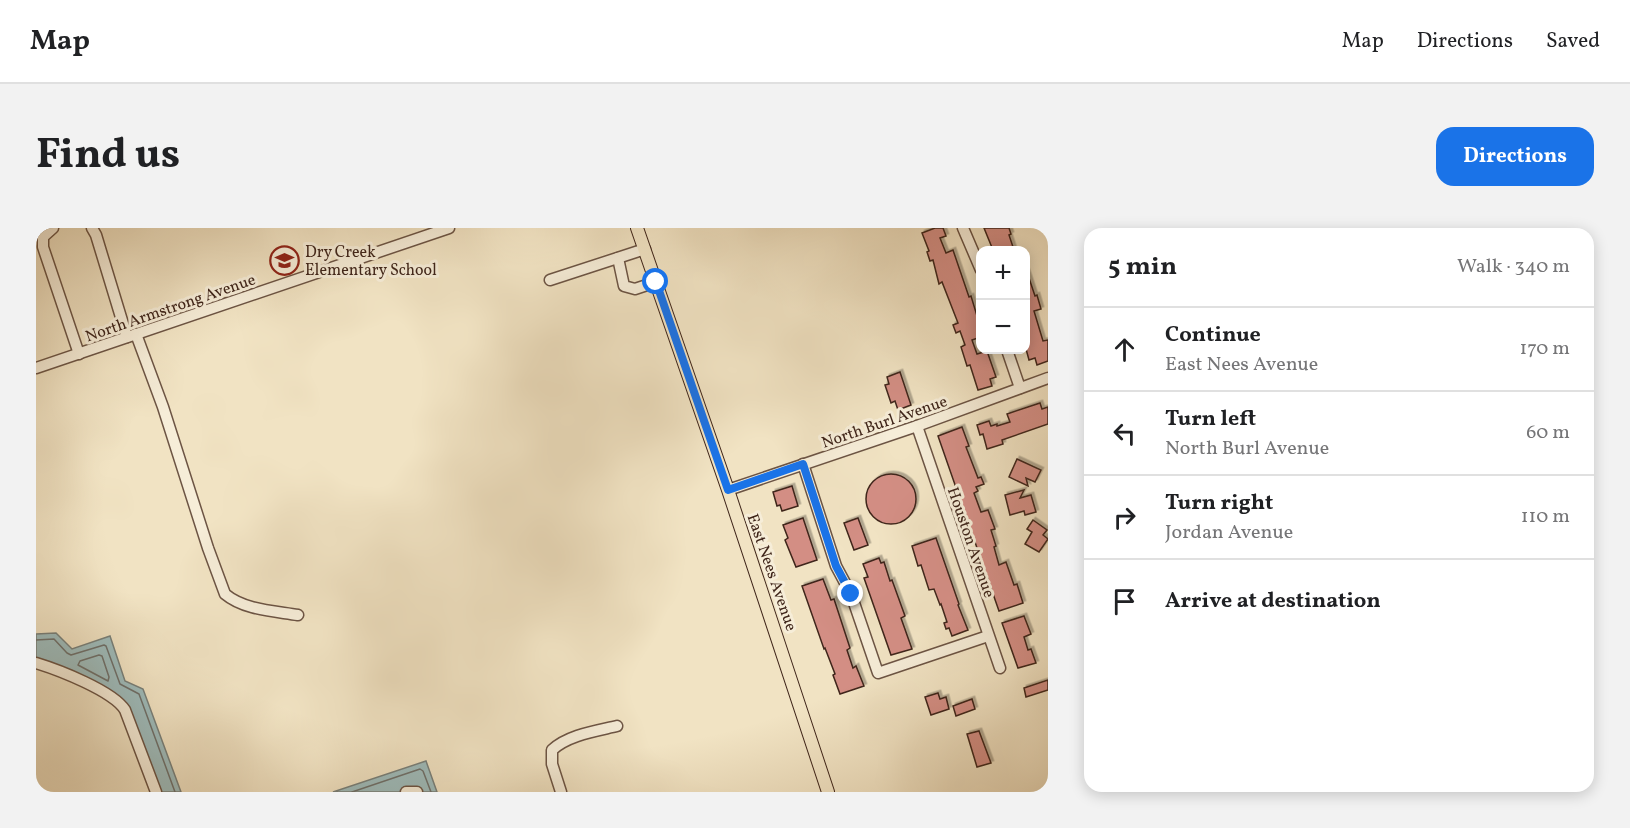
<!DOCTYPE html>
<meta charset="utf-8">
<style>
:root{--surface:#fff;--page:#f2f2f2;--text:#202124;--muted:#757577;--line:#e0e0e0;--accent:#1a73e8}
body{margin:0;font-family:Vollkorn,serif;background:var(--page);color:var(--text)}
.controls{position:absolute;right:18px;top:18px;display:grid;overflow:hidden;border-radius:12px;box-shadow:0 3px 15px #0003}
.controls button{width:54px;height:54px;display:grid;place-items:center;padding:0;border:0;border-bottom:2px solid var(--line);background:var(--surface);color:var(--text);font:30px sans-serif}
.stop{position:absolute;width:18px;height:18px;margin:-14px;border:4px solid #1a73e8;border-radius:50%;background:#fff}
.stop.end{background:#1a73e8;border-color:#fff;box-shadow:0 2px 6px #0008}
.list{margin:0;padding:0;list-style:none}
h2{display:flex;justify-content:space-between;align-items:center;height:78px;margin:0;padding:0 24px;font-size:26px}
h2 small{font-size:20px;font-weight:400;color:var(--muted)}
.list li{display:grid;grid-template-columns:39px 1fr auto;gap:18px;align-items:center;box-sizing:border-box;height:84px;padding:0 24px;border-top:2px solid var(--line)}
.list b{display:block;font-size:22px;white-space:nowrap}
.list p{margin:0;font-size:20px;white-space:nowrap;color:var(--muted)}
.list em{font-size:20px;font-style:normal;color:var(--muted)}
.icon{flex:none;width:33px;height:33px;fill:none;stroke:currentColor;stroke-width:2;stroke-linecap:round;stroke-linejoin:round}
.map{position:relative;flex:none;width:1012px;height:564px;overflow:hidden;border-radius:18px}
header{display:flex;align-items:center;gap:36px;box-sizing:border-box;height:84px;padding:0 30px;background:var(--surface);border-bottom:2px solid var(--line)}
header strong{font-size:28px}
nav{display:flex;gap:33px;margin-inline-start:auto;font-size:21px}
.intro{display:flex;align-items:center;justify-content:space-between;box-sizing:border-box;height:144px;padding:0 36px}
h1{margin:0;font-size:42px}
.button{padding:15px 27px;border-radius:18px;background:var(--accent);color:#fff;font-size:21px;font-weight:700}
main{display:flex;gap:36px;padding:0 36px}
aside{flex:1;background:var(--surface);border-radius:18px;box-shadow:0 3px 15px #0003}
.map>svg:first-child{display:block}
.water{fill:#9ebcbc;stroke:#78807b;stroke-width:1.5}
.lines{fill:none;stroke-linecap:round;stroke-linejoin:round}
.shore{stroke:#6e706b;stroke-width:1.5}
.building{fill:#d38e84;stroke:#3f251a;stroke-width:1.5;filter:url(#shadow)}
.minor-casing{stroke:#6c5444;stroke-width:13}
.major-casing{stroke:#3f251a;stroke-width:14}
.minor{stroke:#f6edd8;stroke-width:10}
.major{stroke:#f1e3c3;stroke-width:12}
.route{stroke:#1a73e8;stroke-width:8}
.labels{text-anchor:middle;stroke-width:6;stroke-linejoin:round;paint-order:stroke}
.poi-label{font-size:16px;fill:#3f251a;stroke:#f6edd8;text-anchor:start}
.street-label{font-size:16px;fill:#3f251a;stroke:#f6edd8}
</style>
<header>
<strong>Map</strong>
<nav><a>Map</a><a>Directions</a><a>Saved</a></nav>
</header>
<div class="intro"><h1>Find us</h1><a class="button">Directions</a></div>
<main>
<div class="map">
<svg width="1012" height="564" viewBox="0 0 1012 564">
<defs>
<filter id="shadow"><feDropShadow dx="2.5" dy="-2.5" stdDeviation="0" flood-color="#0004"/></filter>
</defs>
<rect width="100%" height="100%" fill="#f1e3c3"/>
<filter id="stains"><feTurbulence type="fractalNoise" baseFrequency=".00333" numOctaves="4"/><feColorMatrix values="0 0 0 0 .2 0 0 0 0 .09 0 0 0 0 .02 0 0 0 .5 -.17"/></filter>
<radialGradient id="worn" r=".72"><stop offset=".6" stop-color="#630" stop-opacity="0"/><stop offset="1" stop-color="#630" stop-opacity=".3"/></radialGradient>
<g class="water">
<path d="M 20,405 L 36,421 L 74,408 L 89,453 L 107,461 L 145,564 L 116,564 L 85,477 L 0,434 L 0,406 Z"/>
<path d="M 390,533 L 401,564 L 297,564 Z"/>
</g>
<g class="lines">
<g class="shore">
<path d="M 0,412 L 18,411 L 31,425 L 35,427 L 68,417 L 70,418 L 84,456 L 103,466 L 139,564"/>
<path d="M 63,427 L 66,428 L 73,449 L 72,453 L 42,437 L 44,433 Z"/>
<path d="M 316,564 L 384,541 L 387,543 L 395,564"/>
</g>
</g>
<g class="building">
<path d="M 899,0 L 907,0 L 910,8 L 904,10 L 910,25 L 917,22 L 933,69 L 935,68 L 945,101 L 945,109 L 936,112 L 941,126 L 951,123 L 960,149 L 954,151 L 956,158 L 942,162 L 934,137 L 931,138 L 925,119 L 929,117 L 924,103 L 920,105 L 917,97 L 922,95 L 906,54 L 903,56 L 897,32 L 894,33 L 891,24 L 893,23 L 886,5 Z"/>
<path d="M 948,0 L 973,0 L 975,6 L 973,7 L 978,22 L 957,22 Z"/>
<path d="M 991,44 L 999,68 L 1001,67 L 1005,81 L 998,83 L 1007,113 L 1012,112 L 1012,133 L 1001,137 L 999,130 L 993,132 L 990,121 L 990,45 Z"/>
<path d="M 864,144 L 875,177 L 862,182 L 859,173 L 855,175 L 849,157 L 853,156 L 851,149 Z"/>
<path d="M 1004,175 L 1006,181 L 1012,179 L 1012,196 L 966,212 L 967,216 L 951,221 L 947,206 L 944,207 L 941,197 L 953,193 L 955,198 L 961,196 L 961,198 L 974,194 L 971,186 Z"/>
<path d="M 926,199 L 933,218 L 930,219 L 942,250 L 945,249 L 948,256 L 940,259 L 942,263 L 938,265 L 945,284 L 952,282 L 959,301 L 955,302 L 960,318 L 958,319 L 963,337 L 970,334 L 978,357 L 981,356 L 987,375 L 963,383 L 902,208 Z"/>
<path d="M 981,231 L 1005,242 L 999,254 L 990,250 L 992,258 L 973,249 Z"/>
<circle cx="855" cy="271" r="25"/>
<path d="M 756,258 L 762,278 L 746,283 L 744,277 L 741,278 L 737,264 Z"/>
<path d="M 988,262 L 984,270 L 995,267 L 1000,284 L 989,287 L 988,283 L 974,287 L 969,267 Z"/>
<path d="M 767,290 L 781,332 L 760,339 L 749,312 L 752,310 L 747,297 Z"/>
<path d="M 822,290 L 832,317 L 818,322 L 808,295 Z"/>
<path d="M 997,292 L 1011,302 L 1007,307 L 1012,311 L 1003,324 L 989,316 L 996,304 L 991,301 Z"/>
<path d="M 900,310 L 923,376 L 922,377 L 932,402 L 916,408 L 913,400 L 910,401 L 908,395 L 911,394 L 905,376 L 904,377 L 898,361 L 893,362 L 885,337 L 882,338 L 876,318 Z"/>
<path d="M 843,330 L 845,335 L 848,334 L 854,353 L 856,352 L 869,388 L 865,390 L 876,421 L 855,427 L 828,350 L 832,349 L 827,336 Z"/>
<path d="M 787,351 L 795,372 L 798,371 L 814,420 L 811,422 L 817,440 L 820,438 L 828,458 L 804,466 L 797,447 L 799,446 L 789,420 L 788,421 L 766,358 Z"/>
<path d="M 988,388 L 995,406 L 988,409 L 992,422 L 995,421 L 1000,435 L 982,440 L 966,395 Z"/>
<path d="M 1012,452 L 1012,462 L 990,469 L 988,460 Z"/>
<path d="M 902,465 L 904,471 L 910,469 L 913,481 L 895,487 L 889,469 Z"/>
<path d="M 936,471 L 939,481 L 920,488 L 917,478 Z"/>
<path d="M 943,503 L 955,535 L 941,539 L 931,506 Z"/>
</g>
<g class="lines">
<defs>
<g id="minor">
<path d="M 17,0 L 7,9 L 7,19 L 43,126"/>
<path d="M 56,0 L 60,7 L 91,109"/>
<path d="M 927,0 L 945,42"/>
<path d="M 582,30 L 588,58 L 599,61 L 620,54"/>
<path d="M 514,52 L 609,21"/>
<path d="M 100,106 L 127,179 L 172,320 L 189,366 C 208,382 238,383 262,387"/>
<path d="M 971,122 L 984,160"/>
<path d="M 0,140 L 413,0"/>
<path d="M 881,198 L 964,440"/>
<path d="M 767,236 L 800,338 L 815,366 L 842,445 L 952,408"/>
<path d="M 692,262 L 881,198 L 1012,150"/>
<path d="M 0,435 C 23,442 77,463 89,482 L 120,564"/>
<path d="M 370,564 L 381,564"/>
<path d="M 525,564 L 516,536 L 516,522 C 532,507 560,503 581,498"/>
</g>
<path id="major" d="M 601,0 L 692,262 L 792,564"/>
</defs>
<use href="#minor" class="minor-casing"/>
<use href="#major" class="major-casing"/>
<use href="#minor" class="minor"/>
<use href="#major" class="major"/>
</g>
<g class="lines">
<path class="route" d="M 620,54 L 692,262 L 767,236 L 800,338 L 815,366"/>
</g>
<defs>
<symbol id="school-ring" viewBox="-11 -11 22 22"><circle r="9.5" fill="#f6edd8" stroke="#8f2418" stroke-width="1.5"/><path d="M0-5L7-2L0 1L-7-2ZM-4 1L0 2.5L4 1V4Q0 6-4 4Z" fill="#8f2418"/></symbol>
</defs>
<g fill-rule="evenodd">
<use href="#school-ring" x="232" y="16" width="33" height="33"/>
</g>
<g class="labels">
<g class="poi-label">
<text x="269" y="29">Dry Creek<tspan x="269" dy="18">Elementary School</tspan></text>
</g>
<g class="street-label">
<text transform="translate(134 79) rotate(-19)" y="6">North Armstrong Avenue</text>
<text transform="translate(848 193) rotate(-19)" y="6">North Burl Avenue</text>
<text transform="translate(936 314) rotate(71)" y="6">Houston Avenue</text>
<text transform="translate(737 344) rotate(71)" y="6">East Nees Avenue</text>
</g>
</g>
<rect width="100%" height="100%" filter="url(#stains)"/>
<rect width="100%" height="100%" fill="url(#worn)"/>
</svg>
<div class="controls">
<button>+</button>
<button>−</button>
</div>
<div class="stop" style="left:620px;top:54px"></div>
<div class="stop end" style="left:815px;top:366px"></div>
</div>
<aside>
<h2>5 min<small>Walk · 340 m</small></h2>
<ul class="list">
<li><svg class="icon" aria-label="ahead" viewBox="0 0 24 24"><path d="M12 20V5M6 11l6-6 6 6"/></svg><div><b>Continue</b><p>East Nees Avenue</p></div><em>170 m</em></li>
<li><svg class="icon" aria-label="left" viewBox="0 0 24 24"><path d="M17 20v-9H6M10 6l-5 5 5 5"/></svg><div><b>Turn left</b><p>North Burl Avenue</p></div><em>60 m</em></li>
<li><svg class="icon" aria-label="right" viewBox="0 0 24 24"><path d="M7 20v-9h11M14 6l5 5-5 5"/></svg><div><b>Turn right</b><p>Jordan Avenue</p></div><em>110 m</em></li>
<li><svg class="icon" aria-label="arrive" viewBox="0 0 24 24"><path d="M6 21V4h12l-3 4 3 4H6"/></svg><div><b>Arrive at destination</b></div></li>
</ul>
</aside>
</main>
